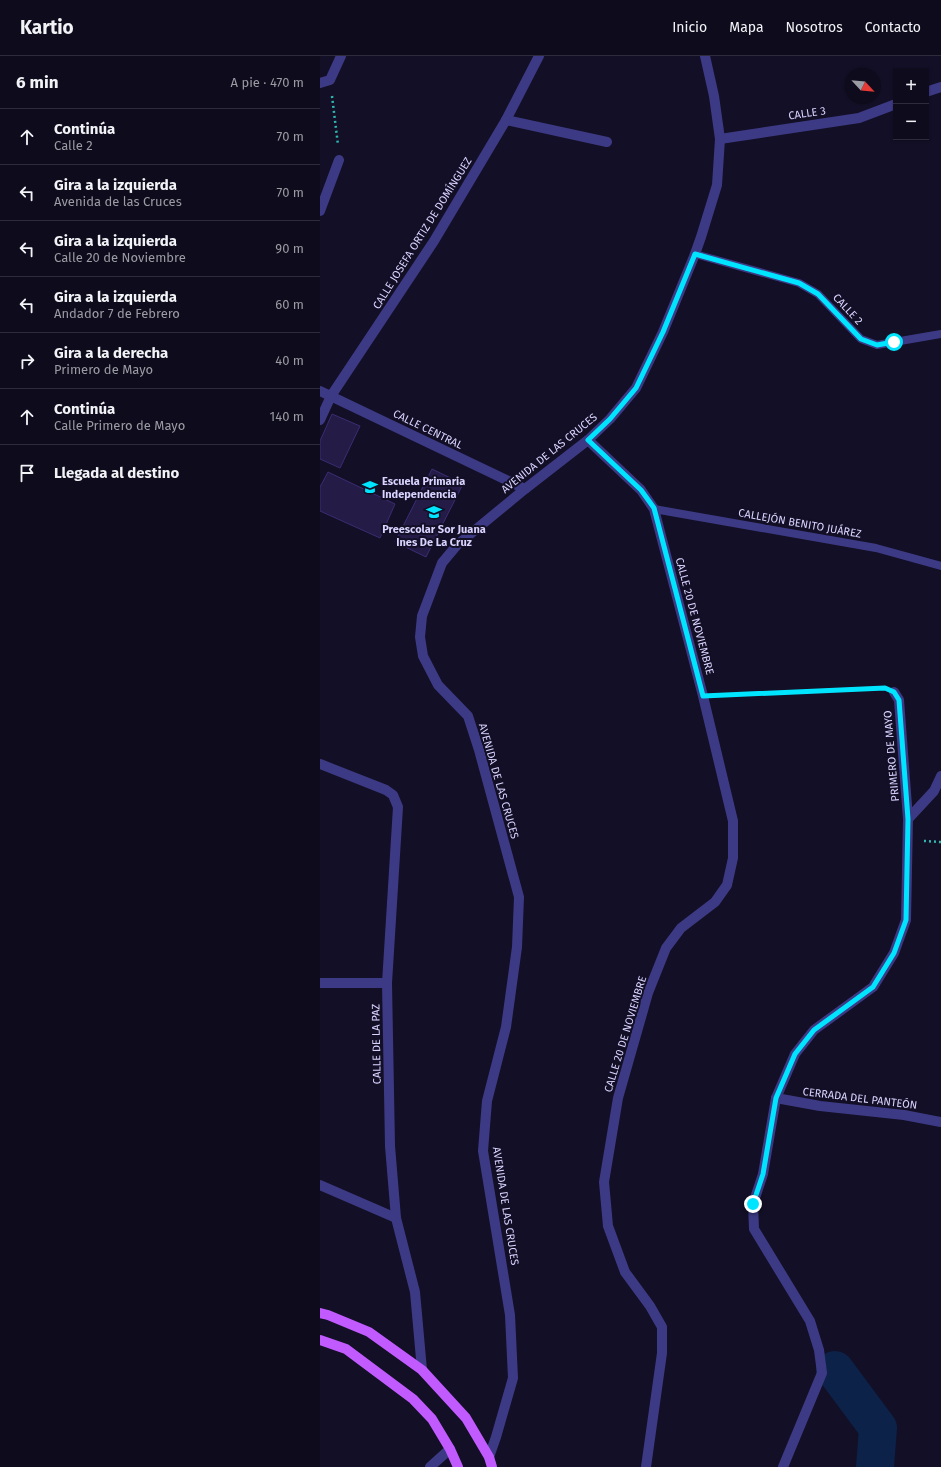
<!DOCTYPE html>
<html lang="es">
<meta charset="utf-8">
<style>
:root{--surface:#0e0b1c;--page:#171425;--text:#f1f3f6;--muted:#9b9ba3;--line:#2e2b3b}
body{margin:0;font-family:"Fira Sans",sans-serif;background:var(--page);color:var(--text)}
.controls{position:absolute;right:12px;top:12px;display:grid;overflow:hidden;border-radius:0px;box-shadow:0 1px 3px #0004}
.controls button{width:36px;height:36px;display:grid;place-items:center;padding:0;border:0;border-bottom:1px solid var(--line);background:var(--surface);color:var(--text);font:20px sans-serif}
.compass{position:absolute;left:525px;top:12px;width:36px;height:36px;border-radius:50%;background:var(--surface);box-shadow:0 1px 3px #0004;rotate:116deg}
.stop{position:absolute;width:12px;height:12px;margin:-9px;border:3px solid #00e5ff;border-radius:50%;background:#fff}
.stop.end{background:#00e5ff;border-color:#fff;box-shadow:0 1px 4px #0008}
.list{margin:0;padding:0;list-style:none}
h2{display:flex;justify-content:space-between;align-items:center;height:52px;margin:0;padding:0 16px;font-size:17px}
h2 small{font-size:13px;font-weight:400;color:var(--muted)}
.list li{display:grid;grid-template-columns:26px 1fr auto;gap:12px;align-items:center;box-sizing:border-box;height:56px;padding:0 16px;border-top:1px solid var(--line)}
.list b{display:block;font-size:15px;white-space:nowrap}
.list p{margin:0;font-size:13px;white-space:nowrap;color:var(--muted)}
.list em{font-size:13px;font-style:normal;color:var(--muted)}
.icon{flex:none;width:22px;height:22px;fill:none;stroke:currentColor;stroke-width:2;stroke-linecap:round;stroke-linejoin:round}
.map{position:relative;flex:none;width:621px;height:1411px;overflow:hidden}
header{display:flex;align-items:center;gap:24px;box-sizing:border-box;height:56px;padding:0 20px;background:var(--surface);border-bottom:1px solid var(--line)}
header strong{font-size:19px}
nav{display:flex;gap:22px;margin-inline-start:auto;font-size:14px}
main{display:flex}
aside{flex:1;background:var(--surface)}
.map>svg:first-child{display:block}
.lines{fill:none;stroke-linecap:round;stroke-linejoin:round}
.river{stroke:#0c2248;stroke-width:38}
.building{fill:#241b47;stroke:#3b2d73}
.path{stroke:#2fb8b0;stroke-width:2.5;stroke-dasharray:2 3;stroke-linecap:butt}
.lane{stroke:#3d3a85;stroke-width:8}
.street{stroke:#3d3a85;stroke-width:10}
.primary{stroke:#c25bff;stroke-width:10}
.route{stroke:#00e5ff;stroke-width:5}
.labels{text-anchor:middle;stroke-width:4;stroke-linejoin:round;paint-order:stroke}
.street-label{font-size:11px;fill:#d9d4ff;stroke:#130f26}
.poi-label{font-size:11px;font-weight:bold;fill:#d9d4ff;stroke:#130f26;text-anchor:start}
</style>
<header>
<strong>Kartio</strong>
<nav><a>Inicio</a><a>Mapa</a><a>Nosotros</a><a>Contacto</a></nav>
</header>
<main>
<aside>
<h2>6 min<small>A pie · 470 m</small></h2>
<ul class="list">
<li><svg class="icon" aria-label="ahead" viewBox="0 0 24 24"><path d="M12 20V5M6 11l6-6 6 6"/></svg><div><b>Continúa</b><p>Calle 2</p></div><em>70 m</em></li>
<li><svg class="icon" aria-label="left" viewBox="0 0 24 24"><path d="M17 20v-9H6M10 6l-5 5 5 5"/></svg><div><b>Gira a la izquierda</b><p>Avenida de las Cruces</p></div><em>70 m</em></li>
<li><svg class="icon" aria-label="left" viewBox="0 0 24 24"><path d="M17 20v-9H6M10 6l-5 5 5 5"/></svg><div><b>Gira a la izquierda</b><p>Calle 20 de Noviembre</p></div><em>90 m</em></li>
<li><svg class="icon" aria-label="left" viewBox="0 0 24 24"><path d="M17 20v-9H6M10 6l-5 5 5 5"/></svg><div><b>Gira a la izquierda</b><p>Andador 7 de Febrero</p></div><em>60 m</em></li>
<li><svg class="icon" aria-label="right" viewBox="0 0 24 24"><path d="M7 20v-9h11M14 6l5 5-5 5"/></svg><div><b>Gira a la derecha</b><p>Primero de Mayo</p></div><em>40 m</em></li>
<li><svg class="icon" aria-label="ahead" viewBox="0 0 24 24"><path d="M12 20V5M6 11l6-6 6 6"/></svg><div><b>Continúa</b><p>Calle Primero de Mayo</p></div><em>140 m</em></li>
<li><svg class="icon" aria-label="arrive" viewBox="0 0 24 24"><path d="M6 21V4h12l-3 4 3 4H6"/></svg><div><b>Llegada al destino</b></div></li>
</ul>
</aside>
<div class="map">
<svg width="621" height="1411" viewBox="0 0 621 1411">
<rect width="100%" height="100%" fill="#130f26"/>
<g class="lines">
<path class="river" d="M 515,1314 L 558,1372 L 555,1411"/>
</g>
<g class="building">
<path d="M 12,358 L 40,370 L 20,412 L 0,403 L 0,385 Z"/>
<path d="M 112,413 L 143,428 L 106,501 L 75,486 Z"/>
<path d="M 8,416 L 75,448 L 60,482 L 0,455 L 0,431 Z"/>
</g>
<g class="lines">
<g class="path">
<path d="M 12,40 L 18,89"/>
<path d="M 398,639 L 559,632"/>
<path d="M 604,785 L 621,786"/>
</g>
<g class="lane">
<path d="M 375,198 L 479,227 L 498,238 L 541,283 L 557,289 L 621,278"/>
<path d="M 334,453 L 556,492 L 621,510"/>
</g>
<g class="street">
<path d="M 0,27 L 10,24 L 21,0"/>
<path d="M 606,36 L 621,31"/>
<path d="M 186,64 L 287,86"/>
<path d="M 400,83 L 539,62 L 576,48"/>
<path d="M 0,155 L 19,104"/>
<path d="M 0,335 L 205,433"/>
<path d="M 0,364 L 11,340 L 114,185 L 186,64 L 219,0"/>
<path d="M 268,384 L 321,434 L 334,453 L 383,640 L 413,765 L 413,802 L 407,829 L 395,846 L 361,872 L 346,892 L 328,937 L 298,1042 L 284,1126 L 288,1170 L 305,1216 L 330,1250 L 342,1271 L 342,1297 L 326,1411"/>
<path d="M 0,708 L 66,734 L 73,739 L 78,751 L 67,927 L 70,1090 L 76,1162 L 95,1236 L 102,1314"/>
<path d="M 588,763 L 614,735 L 621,720"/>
<path d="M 0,927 L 67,927"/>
<path d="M 456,1042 L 500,1050 L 584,1059 L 621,1066"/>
<path d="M 0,1129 L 76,1162"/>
<path d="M 169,1401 L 176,1381 L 193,1322 L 190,1259 L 163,1095 L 167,1045 L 186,971 L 197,891 L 199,841 L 159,694 L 148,660 L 118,629 L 103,600 L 100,581 L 102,560 L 122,507 L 137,489 L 205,433 L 268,384 L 290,363 L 316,332 L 343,276 L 375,198 L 381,181 L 397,129 L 400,83 L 394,40 L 385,0"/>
<path d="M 110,1411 L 130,1393"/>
<path d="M 463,1411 L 502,1317 L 499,1294 L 490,1265 L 434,1173 L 433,1148 L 443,1118 L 456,1042 L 475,998 L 494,974 L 553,931 L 574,897 L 586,864 L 588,763 L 579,644 L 574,636"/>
</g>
<g class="primary">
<path d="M 0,1257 L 8,1259 L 49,1276 L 102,1314 L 146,1362 L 169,1401 L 172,1411"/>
<path d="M 0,1284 L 26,1293 L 93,1343 L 112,1363 L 130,1393 L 138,1411"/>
</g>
</g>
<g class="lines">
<path class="route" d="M 433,1148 L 443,1118 L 456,1042 L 475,998 L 494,974 L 553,931 L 574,897 L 586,864 L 588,763 L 579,644 L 574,636 L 565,632 L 383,640 L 334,452 L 321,434 L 268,384 L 290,363 L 316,332 L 343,276 L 375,198 L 479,227 L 498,238 L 541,283 L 557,289 L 574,286"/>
</g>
<defs>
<symbol id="school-bare" viewBox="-9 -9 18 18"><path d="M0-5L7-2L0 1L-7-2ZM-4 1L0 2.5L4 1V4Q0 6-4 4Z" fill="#00e5ff" stroke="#130f26" stroke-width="2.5" paint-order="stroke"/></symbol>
</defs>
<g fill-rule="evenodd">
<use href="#school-bare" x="39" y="420" width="22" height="22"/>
<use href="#school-bare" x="103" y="445" width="22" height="22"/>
</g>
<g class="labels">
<g class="street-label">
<text transform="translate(487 57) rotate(-8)" y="4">CALLE 3</text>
<text transform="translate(102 177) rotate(-58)" y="4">CALLE JOSEFA ORTIZ DE DOMÍNGUEZ</text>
<text transform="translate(528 253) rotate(47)" y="4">CALLE 2</text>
<text transform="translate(108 373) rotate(26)" y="4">CALLE CENTRAL</text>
<text transform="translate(229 397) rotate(-39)" y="4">AVENIDA DE LAS CRUCES</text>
<text transform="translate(480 467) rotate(10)" y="4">CALLEJÓN BENITO JUÁREZ</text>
<text transform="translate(375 560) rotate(75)" y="4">CALLE 20 DE NOVIEMBRE</text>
<text transform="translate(571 700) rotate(-95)" y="4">PRIMERO DE MAYO</text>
<text transform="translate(179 725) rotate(74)" y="4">AVENIDA DE LAS CRUCES</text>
<text transform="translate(305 978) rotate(-73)" y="4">CALLE 20 DE NOVIEMBRE</text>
<text transform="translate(56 988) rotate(-91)" y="4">CALLE DE LA PAZ</text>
<text transform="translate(540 1042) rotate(7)" y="4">CERRADA DEL PANTEÓN</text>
<text transform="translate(186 1150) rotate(81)" y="4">AVENIDA DE LAS CRUCES</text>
</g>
<g class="poi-label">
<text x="62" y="429">Escuela Primaria<tspan x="62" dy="13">Independencia</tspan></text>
<text x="114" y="477" text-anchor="middle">Preescolar Sor Juana<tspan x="114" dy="13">Ines De La Cruz</tspan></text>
</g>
</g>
</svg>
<div class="controls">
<button>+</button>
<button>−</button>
</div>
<svg class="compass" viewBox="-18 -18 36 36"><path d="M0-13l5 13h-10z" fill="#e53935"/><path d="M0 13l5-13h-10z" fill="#9b9ba3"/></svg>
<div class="stop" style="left:574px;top:286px"></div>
<div class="stop end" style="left:433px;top:1148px"></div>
</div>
</main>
